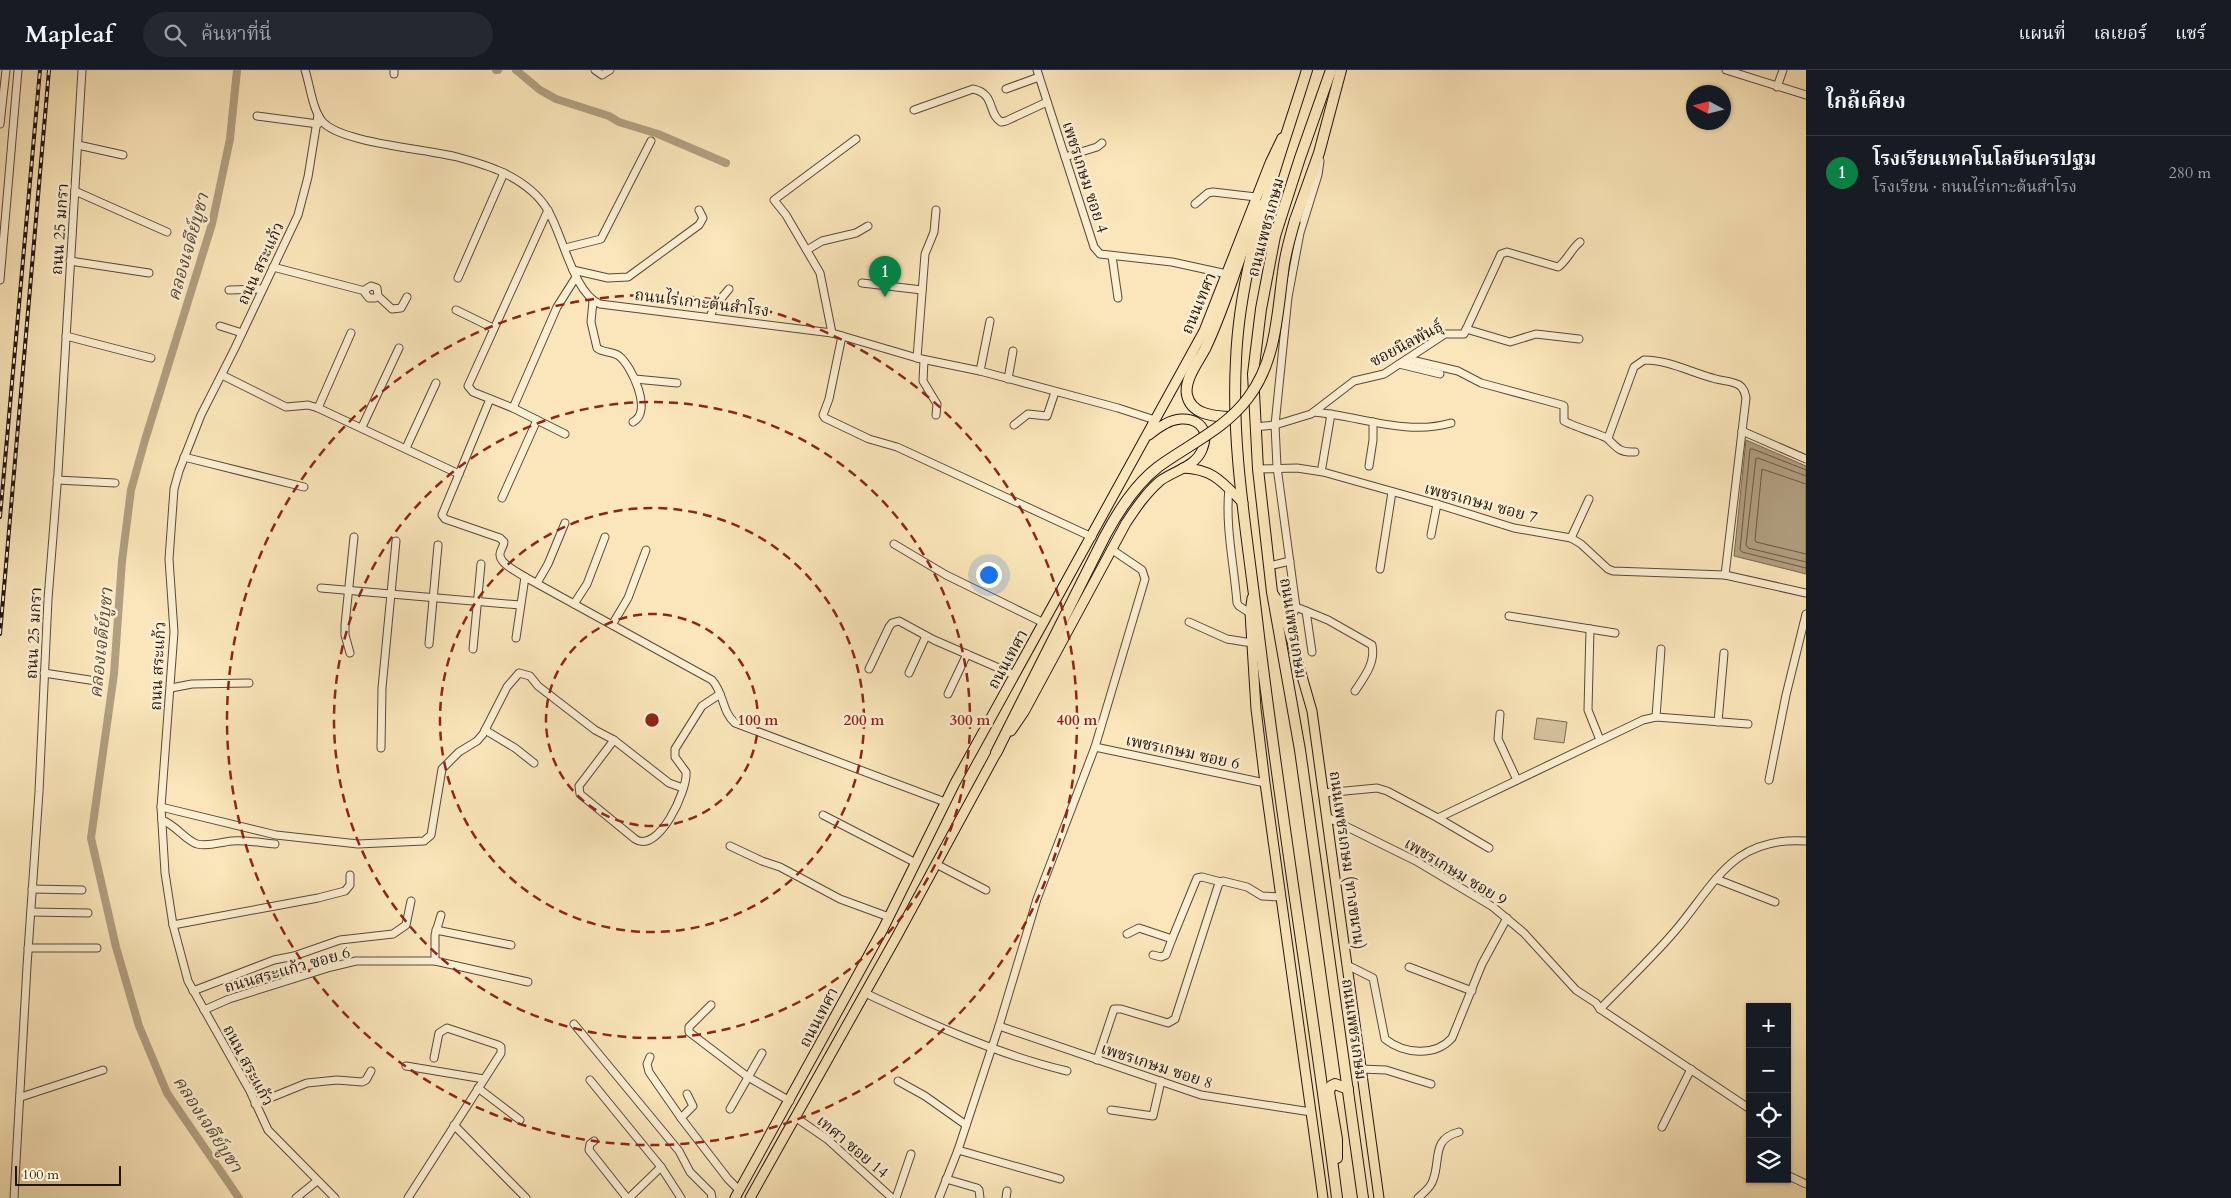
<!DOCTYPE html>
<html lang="th">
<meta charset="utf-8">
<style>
:root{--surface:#171b24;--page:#242831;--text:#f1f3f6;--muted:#9ea1a6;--line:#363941;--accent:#0b8043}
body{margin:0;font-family:Cardo,"Noto Serif Thai",serif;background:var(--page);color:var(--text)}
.controls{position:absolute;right:15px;bottom:15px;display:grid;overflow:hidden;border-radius:0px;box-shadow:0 1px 4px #0004}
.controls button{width:45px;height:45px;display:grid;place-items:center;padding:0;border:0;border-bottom:1px solid var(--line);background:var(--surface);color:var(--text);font:25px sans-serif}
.compass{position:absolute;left:1686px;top:15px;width:45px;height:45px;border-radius:50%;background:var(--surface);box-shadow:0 1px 4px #0004;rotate:277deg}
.scale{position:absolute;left:15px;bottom:12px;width:106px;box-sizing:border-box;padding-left:5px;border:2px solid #22140f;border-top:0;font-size:14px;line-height:18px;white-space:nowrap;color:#22140f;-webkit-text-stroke:4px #fcefd2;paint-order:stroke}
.you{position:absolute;left:988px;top:504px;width:18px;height:18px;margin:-12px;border:4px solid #fff;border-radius:50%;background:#1a73e8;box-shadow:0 0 0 8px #1a73e833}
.badge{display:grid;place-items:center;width:32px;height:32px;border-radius:50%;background:var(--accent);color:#fff;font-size:16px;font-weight:700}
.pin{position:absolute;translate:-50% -41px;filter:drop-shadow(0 1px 2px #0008)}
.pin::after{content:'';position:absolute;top:26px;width:18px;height:15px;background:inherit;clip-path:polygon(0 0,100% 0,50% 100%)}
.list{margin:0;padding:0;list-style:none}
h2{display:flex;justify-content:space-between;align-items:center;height:65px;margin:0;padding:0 20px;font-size:21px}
h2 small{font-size:16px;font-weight:400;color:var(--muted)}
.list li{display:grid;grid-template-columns:32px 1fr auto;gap:15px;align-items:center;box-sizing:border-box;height:75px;padding:0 20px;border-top:1px solid var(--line)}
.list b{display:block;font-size:19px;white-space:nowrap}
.list p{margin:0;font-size:16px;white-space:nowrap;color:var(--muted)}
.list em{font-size:16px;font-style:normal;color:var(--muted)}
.icon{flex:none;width:28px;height:28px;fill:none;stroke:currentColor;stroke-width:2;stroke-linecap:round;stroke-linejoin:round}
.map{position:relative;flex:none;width:1806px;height:1128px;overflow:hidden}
header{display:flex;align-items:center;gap:30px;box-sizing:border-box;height:70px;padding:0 25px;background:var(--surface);border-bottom:1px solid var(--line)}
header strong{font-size:24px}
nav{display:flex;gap:28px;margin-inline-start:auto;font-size:18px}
.search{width:350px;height:45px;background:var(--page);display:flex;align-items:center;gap:12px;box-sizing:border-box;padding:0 18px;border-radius:28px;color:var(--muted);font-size:19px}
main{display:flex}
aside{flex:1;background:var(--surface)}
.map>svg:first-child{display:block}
.green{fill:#d5c29d;stroke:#7c6b56}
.water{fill:#b19f80;stroke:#786753}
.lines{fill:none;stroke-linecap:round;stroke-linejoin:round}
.shore{stroke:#6a5a48;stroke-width:1}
.canal{stroke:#b19f80;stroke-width:8}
.minor-casing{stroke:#58483a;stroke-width:9}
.major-casing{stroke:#22140f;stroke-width:11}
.highway-casing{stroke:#22140f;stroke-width:12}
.minor{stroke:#fcefd2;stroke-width:7}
.major{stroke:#fae6ba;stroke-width:9}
.highway{stroke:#fae6ba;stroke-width:10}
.rail-casing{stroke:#22140f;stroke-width:4}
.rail{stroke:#fcefd2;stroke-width:2;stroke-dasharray:5.5;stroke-linecap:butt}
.highway-bridge-casing{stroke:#22140f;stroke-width:12;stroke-linecap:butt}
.highway-bridge{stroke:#fae6ba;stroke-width:10}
.ring{fill:none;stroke:#8f2418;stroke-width:2.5;stroke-dasharray:9 6}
.labels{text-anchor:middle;stroke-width:5;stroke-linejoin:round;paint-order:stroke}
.street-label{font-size:16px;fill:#22140f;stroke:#fcefd2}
.water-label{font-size:18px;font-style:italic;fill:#5b4c3c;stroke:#fcefd2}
.centre{fill:#8f2418;stroke:#fcefd2;stroke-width:2.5}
.ring-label{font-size:15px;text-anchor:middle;font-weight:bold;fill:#8f2418;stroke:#fcefd2;stroke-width:5;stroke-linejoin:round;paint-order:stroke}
</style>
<header>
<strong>Mapleaf</strong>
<div class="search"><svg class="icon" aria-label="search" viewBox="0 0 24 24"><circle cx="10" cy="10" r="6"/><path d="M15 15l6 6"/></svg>ค้นหาที่นี่</div>
<nav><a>แผนที่</a><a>เลเยอร์</a><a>แชร์</a></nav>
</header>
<main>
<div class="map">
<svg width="1806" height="1128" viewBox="0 0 1806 1128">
<rect width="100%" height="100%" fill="#fae6ba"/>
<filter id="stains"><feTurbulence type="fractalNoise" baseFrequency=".004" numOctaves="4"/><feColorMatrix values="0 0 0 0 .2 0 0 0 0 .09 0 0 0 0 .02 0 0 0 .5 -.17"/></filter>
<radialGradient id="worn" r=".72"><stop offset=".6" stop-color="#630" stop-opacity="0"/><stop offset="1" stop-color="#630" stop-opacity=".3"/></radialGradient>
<path class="green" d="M 1537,648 L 1567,652 L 1564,673 L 1534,669 Z"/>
<path class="water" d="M 1746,370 L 1806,396 L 1806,504 L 1734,486 Z"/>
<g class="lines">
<g class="shore">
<path d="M 1806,400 L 1753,379 L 1750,379 L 1740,480 L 1742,482 L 1806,498"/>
<path d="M 1806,406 L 1758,388 L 1756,388 L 1746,475 L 1748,478 L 1806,492"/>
<path d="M 1806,414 L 1762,399 L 1755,470 L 1756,472 L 1806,484"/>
</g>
<g class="canal">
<path d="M 237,0 L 230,69 L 212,154 L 145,370 L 131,420 L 122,491 L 114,604 L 91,768 L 116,877 L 139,956 L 167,1023 L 239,1128"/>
<path d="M 496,0 L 498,0"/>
<path d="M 516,0 L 540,20 L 556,29 L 609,46 L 619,52 L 658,64 L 726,93"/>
</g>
<defs>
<g id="minor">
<path d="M 305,0 C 310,15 312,38 322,51 C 339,73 428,79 457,87 C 472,91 490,96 504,103 C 520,111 538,124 547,139 C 563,164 573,223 600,234 L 832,263 L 917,288 L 980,301 L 1118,338 L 1155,350"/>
<path d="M 394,0 L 394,4"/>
<path d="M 595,0 L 602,5 L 610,0"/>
<path d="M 1037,0 L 1094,177 L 1100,184 L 1172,192 L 1227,204"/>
<path d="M 1726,0 L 1806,25"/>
<path d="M 1777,17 L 1783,0"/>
<path d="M 1006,19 L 1039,7"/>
<path d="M 914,40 L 973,19 C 996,24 987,43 1001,52 L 1006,51 L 1047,32"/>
<path d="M 318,45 L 308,107 L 298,145 L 235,278 L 201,345 L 179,401 L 174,419 L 169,489 L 174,562 L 161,737 L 165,803 L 173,855 L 188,911 L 250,1021 L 268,1060 L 335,1128"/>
<path d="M 257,46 L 318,54"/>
<path d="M 0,54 L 6,0"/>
<path d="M 78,75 L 123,85"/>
<path d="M 1065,87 L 1097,77 L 1102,73"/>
<path d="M 75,121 L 167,162"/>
<path d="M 1195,134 L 1208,123 L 1213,122 L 1256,127"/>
<path d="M 548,140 L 468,316 L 473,322 L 513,338 L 565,364"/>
<path d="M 565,178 L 601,169 L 651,71"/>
<path d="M 807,180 L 822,171 L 856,163 L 868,156"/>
<path d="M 1112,186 L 1118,228"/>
<path d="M 70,191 L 149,203"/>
<path d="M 273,197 L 365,221"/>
<path d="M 573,200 L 608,208 L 628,207 L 699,155 L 703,148 L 699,140"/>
<path d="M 458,208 L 504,103"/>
<path d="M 0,210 L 18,0"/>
<path d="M 862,213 L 922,220"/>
<path d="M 229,220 L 261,219"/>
<path d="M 378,226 L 375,228 L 369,228 L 365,223 L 366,219 L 371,216 L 377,218 L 378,226 L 392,239 L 401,238 L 407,227"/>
<path d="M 593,231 L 591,252 L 597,278 C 603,283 612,281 619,286 C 632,296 653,342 633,352"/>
<path d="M 456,240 L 493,258"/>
<path d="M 710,247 L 714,237 L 729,219"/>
<path d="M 220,256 L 242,263"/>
<path d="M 1466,259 L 1510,272 L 1536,264 L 1579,269"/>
<path d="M 832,263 L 820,203 L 786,145 L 774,130 L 856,69"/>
<path d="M 66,266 L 151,288"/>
<path d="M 842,266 L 829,329 L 823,345 L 825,348 L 869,369 L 897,377 L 1092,467"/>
<path d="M 917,288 L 925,184 L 934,162 L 936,140"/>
<path d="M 1407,289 L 1458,301 L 1481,313 L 1562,335 L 1564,336 L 1564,351 C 1574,357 1604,365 1608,369 C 1617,378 1620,383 1635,382"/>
<path d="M 924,290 L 923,311 L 937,334 L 936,345"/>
<path d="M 1399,294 L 1440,304"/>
<path d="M 980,301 L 990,251"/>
<path d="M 222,305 L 286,337 L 308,335 L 318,338 L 459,404 L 442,445 L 445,449 L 500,468 L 504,472 C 504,476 500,480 500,484 C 499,494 518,502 525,507 L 712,610 C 724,623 722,642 735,653 L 945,732"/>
<path d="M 635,309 L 677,313"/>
<path d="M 1008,309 L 1013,281"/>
<path d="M 318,338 L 351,263"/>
<path d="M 513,338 L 557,237 L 576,207"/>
<path d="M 1314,342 C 1360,346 1406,366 1451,353"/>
<path d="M 1014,355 L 1028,344 L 1047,346 L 1055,322"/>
<path d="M 362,357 L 399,278"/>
<path d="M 1255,357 L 1275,355 L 1311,344 L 1354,311 L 1384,304 L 1445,264 L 1464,264 L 1501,184 L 1507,182 L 1558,197 C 1567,191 1571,179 1580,172"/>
<path d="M 1742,361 L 1806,389"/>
<path d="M 1608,368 L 1634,297 L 1644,290 C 1669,290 1692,303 1716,309 C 1723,311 1732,311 1739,315 C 1744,318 1745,323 1746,328 L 1725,505"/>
<path d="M 406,378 L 436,313"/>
<path d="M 184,387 L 304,417"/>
<path d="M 1369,396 L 1373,370 L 1373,352"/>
<path d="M 1322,397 L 1331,344"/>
<path d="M 1258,399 L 1297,398 L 1323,402 L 1437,434 L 1514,458 L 1571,468 L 1581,474 L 1608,499 L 1613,501 L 1725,505 L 1806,523"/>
<path d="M 459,404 L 490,329"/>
<path d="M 57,410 L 115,413"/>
<path d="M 1229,418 C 1225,456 1234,495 1237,533 L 1239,536 L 1250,543"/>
<path d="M 502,428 L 537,350"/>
<path d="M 1431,465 L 1437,434"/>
<path d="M 1571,468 L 1589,429"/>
<path d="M 894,474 L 946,505 L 1044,553"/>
<path d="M 1269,496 L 1290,491"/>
<path d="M 1380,499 L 1392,422"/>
<path d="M 537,513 L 548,494 L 565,453"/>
<path d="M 321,518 L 520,535"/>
<path d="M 574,534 L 587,514 L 605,467"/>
<path d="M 1306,541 L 1328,550 L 1372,575 C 1376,593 1364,607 1355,621"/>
<path d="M 1509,546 L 1615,563"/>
<path d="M 1286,551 L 1294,542 L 1296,537"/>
<path d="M 1189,552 L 1227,569 L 1252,573"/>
<path d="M 612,555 L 628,528 L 646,480"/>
<path d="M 1590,559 L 1588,640 L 1600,670"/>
<path d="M 516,568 L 525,507"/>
<path d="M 429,574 L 438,475"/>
<path d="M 473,579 L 481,494"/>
<path d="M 1312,582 L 1306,541 L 1296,537 L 1277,397 L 1275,355 L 1288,227 L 1300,163 L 1318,105 L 1320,91"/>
<path d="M 350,583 L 345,565 L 345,555 L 354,467"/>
<path d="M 869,599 L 889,557 L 892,553 L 899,551 L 934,570 L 1015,605"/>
<path d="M 44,603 L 96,611"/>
<path d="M 909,603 L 926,566"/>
<path d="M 171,618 L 192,614 L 249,613"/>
<path d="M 948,624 L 967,584"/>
<path d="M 1500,644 L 1498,669 L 1517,710"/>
<path d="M 1656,647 L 1661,579"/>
<path d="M 1718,652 L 1724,583"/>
<path d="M 485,660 L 515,678 L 534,693"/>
<path d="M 614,670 L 579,716 L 580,724 L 635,769 C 658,785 688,720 686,702 L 675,687 L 675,679 L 702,636 L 720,624"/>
<path d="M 1095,677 L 1265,713"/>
<path d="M 381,678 L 382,618 L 396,471"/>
<path d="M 1769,710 L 1786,625 L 1806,544"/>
<path d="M 1324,723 L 1377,718 L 1387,721 L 1438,748 L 1489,778"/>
<path d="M 161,737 L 276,765 L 358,774 L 424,771 L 431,765 L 442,699 L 459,682 L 477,671 L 483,664 L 507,617 L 519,603 L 530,606 L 538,616 L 595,660 L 614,670 L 669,713 L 683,718"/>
<path d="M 823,745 L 916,793"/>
<path d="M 1327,747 L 1416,791 L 1493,837 L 1524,863 L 1576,920 L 1596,933 L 1600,939 L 1750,1039"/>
<path d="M 1438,748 L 1643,650 L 1656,647 L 1748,654"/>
<path d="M 162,750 C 177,756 185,770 197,774 C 209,777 220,772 232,771 C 246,770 261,773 275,774"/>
<path d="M 730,776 L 762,791 L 780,797 L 840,829 L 889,847"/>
<path d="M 936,794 L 986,820"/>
<path d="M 1716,809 L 1775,832"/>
<path d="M 32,819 L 82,820"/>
<path d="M 31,842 L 88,843"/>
<path d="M 173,855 L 318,828 L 345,821 L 350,815 L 350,805"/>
<path d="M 436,860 L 511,875"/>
<path d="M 1127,864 L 1139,858 L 1172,869 L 1197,808 L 1202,807 L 1221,812"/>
<path d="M 28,878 L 97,878"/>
<path d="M 1153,885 L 1161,887 L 1166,885 L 1172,869"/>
<path d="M 435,891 L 435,865 L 441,845"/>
<path d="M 1347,895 L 1373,908 L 1385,969 C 1404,984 1435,987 1452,968 L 1482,894 L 1507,848"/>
<path d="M 1409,897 L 1472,921"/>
<path d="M 193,921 L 274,890 L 294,886 L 340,870 L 393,864 L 406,855 L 411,831"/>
<path d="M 865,923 C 931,954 996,984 1067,1001"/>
<path d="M 711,935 L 689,957 L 689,962 L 748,1007 L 790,1031"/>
<path d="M 1600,939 C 1625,913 1651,889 1675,861 C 1715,814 1732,766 1806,771"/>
<path d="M 204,940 L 229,929 L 331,897 L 356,891 L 435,891 L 528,912"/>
<path d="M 574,954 L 679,1081 L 690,1102 L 711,1123 L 712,1128"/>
<path d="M 999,956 L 1201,1025 L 1311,1042"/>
<path d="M 650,987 L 647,994 L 649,1002 L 681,1048"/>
<path d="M 1097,990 L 1114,939 L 1121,939 L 1168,953 L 1175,949 L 1219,813 L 1223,811 L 1247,817 L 1262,826 L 1281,827"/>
<path d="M 406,996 L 484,1009"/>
<path d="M 1361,999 L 1386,1000 L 1431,1014"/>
<path d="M 590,1010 L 661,1097 L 681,1128"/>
<path d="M 898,1011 L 925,1026 L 966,1055"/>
<path d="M 478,1018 L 520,1050"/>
<path d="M 687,1024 L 693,1036 L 681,1048 L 728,1109 L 739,1120"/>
<path d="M 21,1027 L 103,1000"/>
<path d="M 255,1034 L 307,1013 L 337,1010 L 362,1012 L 366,1010 L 371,1001"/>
<path d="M 730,1039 L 762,983"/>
<path d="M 1111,1040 L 1153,1046 L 1161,1011"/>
<path d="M 795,1047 L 827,1069 L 892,1128"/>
<path d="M 454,1055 L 526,1128"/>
<path d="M 1662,1057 L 1691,999"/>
<path d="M 594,1071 L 590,1074 L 589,1080 L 627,1128"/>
<path d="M 958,1080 L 1060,1109"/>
<path d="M 1787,1105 L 1806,1114"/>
<path d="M 946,1109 L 977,1118 L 979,1120 L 980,1128"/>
<path d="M 14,1128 L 27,896 L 39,722 L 48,529 L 58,403 L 82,0"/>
<path d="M 296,1128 L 317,1111"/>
<path d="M 408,1128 L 501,983 L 501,977 L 498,975 L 447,958 L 439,963 L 434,988"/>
<path d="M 629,1128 L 661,1097"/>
<path d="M 896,1128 L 911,1084"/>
<path d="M 939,1128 L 958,1080 L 999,956 L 1037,829 L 1095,677 L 1145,509 L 1142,500 L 1111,479"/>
<path d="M 1006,1128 L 1007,1121"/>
<path d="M 1418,1128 C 1423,1123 1431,1118 1433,1110 C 1441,1090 1431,1069 1459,1062"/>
</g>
<g id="major">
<path d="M 1183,398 C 1214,399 1223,413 1243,433"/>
<path d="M 1272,522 L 1282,537 L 1312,641 L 1379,1128"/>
<path d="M 1252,528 L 1250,543 L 1256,639 L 1265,713 L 1323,1128"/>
<path d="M 1011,661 L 1024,642 L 1126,453 C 1136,438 1146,423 1160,411 C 1173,401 1195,397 1202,380 C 1214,352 1186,342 1165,354 C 1159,357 1154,361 1149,365"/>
<path d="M 735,1128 L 883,859 L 955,713 L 1204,261 L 1270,93 L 1282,68"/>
<path d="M 750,1128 L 897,866 L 999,678"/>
</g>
<g id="highway">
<path d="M 1307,0 C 1278,94 1240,190 1236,290 C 1231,380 1248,469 1258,558 C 1281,749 1313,938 1337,1128"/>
<path d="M 1331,0 L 1300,88 L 1275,166 L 1261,239 L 1253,304 L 1258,399 L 1272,522 L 1300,680 L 1363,1128"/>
<path d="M 1295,150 L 1319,83 L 1341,0"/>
<path d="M 1228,347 C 1212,346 1191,344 1187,325 C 1184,310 1198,292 1205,279 C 1227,233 1240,183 1259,135"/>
<path d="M 996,683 L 1105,466"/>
<path d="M 1337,1088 L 1337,1069 L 1329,1022 L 1331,1016 L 1335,1014 L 1348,1019"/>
</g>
</defs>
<use href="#minor" class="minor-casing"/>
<use href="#major" class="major-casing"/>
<use href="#highway" class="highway-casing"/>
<use href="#minor" class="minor"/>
<use href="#major" class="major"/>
<use href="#highway" class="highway"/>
<defs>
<g id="rail">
<path d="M 0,447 L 40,0"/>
<path d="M 0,564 L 49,0"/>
</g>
</defs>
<use href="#rail" class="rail-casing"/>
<use href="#rail" class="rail"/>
<defs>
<path id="highway-bridge" d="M 1105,466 C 1119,440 1135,415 1158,397 C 1188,375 1225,359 1248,328 C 1276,291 1277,246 1283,202 C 1285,184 1290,167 1295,150"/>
</defs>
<use href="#highway-bridge" class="highway-bridge-casing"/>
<use href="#highway-bridge" class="highway-bridge"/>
</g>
<g class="ring">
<circle cx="652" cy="650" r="106"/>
<circle cx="652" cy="650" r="212"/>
<circle cx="652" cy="650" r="318"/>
<circle cx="652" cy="650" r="425"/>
</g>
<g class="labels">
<g class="street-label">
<text transform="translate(1086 107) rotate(72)" y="6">เพชรเกษม ซอย 4</text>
<text transform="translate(1265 157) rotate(-75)" y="6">ถนนเพชรเกษม</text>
<text transform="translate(59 159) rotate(-86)" y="6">ถนน 25 มกรา</text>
<text transform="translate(260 193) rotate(-65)" y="6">ถนน สระแก้ว</text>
<text transform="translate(702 232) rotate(7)" y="6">ถนนไร่เกาะต้นสำโรง</text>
<text transform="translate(1198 233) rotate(-67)" y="6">ถนนเทศา</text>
<text transform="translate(1406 273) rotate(-28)" y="6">ซอยนิลพันธุ์</text>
<text transform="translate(1481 432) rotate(15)" y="6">เพชรเกษม ซอย 7</text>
<text transform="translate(1294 558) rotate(81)" y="6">ถนนเพชรเกษม</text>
<text transform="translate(33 563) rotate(-87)" y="6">ถนน 25 มกรา</text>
<text transform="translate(1007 589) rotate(-61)" y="6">ถนนเทศา</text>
<text transform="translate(157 596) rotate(-87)" y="6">ถนน สระแก้ว</text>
<text transform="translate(1183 681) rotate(12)" y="6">เพชรเกษม ซอย 6</text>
<text transform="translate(1348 790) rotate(82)" y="6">ถนนเพชรเกษม (ทางขนาน)</text>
<text transform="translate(1456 801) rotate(31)" y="6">เพชรเกษม ซอย 9</text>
<text transform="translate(287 899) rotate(-16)" y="6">ถนนสระแก้ว ซอย 6</text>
<text transform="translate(818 947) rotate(-62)" y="6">ถนนเทศา</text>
<text transform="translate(1355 959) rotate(82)" y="6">ถนนเพชรเกษม</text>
<text transform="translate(249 995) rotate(62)" y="6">ถนน สระแก้ว</text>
<text transform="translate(1157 995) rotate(18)" y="6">เพชรเกษม ซอย 8</text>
<text transform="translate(853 1076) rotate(40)" y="6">เทศา ซอย 14</text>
</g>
<g class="water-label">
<text transform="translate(188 177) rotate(-74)" y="6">คลองเจดีย์บูชา</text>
<text transform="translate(101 573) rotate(-84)" y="6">คลองเจดีย์บูชา</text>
<text transform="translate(208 1054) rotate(57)" y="6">คลองเจดีย์บูชา</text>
</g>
</g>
<circle cx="652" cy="650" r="8" class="centre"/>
<g class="ring-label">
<text x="758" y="655">100 m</text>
<text x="864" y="655">200 m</text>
<text x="970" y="655">300 m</text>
<text x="1077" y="655">400 m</text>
</g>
<rect width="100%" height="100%" filter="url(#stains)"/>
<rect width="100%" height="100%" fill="url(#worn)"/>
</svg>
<div class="controls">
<button>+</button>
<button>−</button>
<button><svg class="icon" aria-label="locate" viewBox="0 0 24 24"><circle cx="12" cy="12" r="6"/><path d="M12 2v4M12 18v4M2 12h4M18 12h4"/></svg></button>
<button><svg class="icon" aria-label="layers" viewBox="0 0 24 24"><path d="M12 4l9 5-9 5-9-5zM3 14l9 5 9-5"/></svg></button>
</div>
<svg class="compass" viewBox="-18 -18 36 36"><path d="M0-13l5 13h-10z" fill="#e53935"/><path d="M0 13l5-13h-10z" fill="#9ea1a6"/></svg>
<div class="scale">100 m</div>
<div class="you"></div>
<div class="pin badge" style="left:885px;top:227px">1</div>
</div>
<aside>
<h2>ใกล้เคียง<small></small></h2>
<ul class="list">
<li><span class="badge">1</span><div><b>โรงเรียนเทคโนโลยีนครปฐม</b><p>โรงเรียน · ถนนไร่เกาะต้นสำโรง</p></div><em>280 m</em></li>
</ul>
</aside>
</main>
